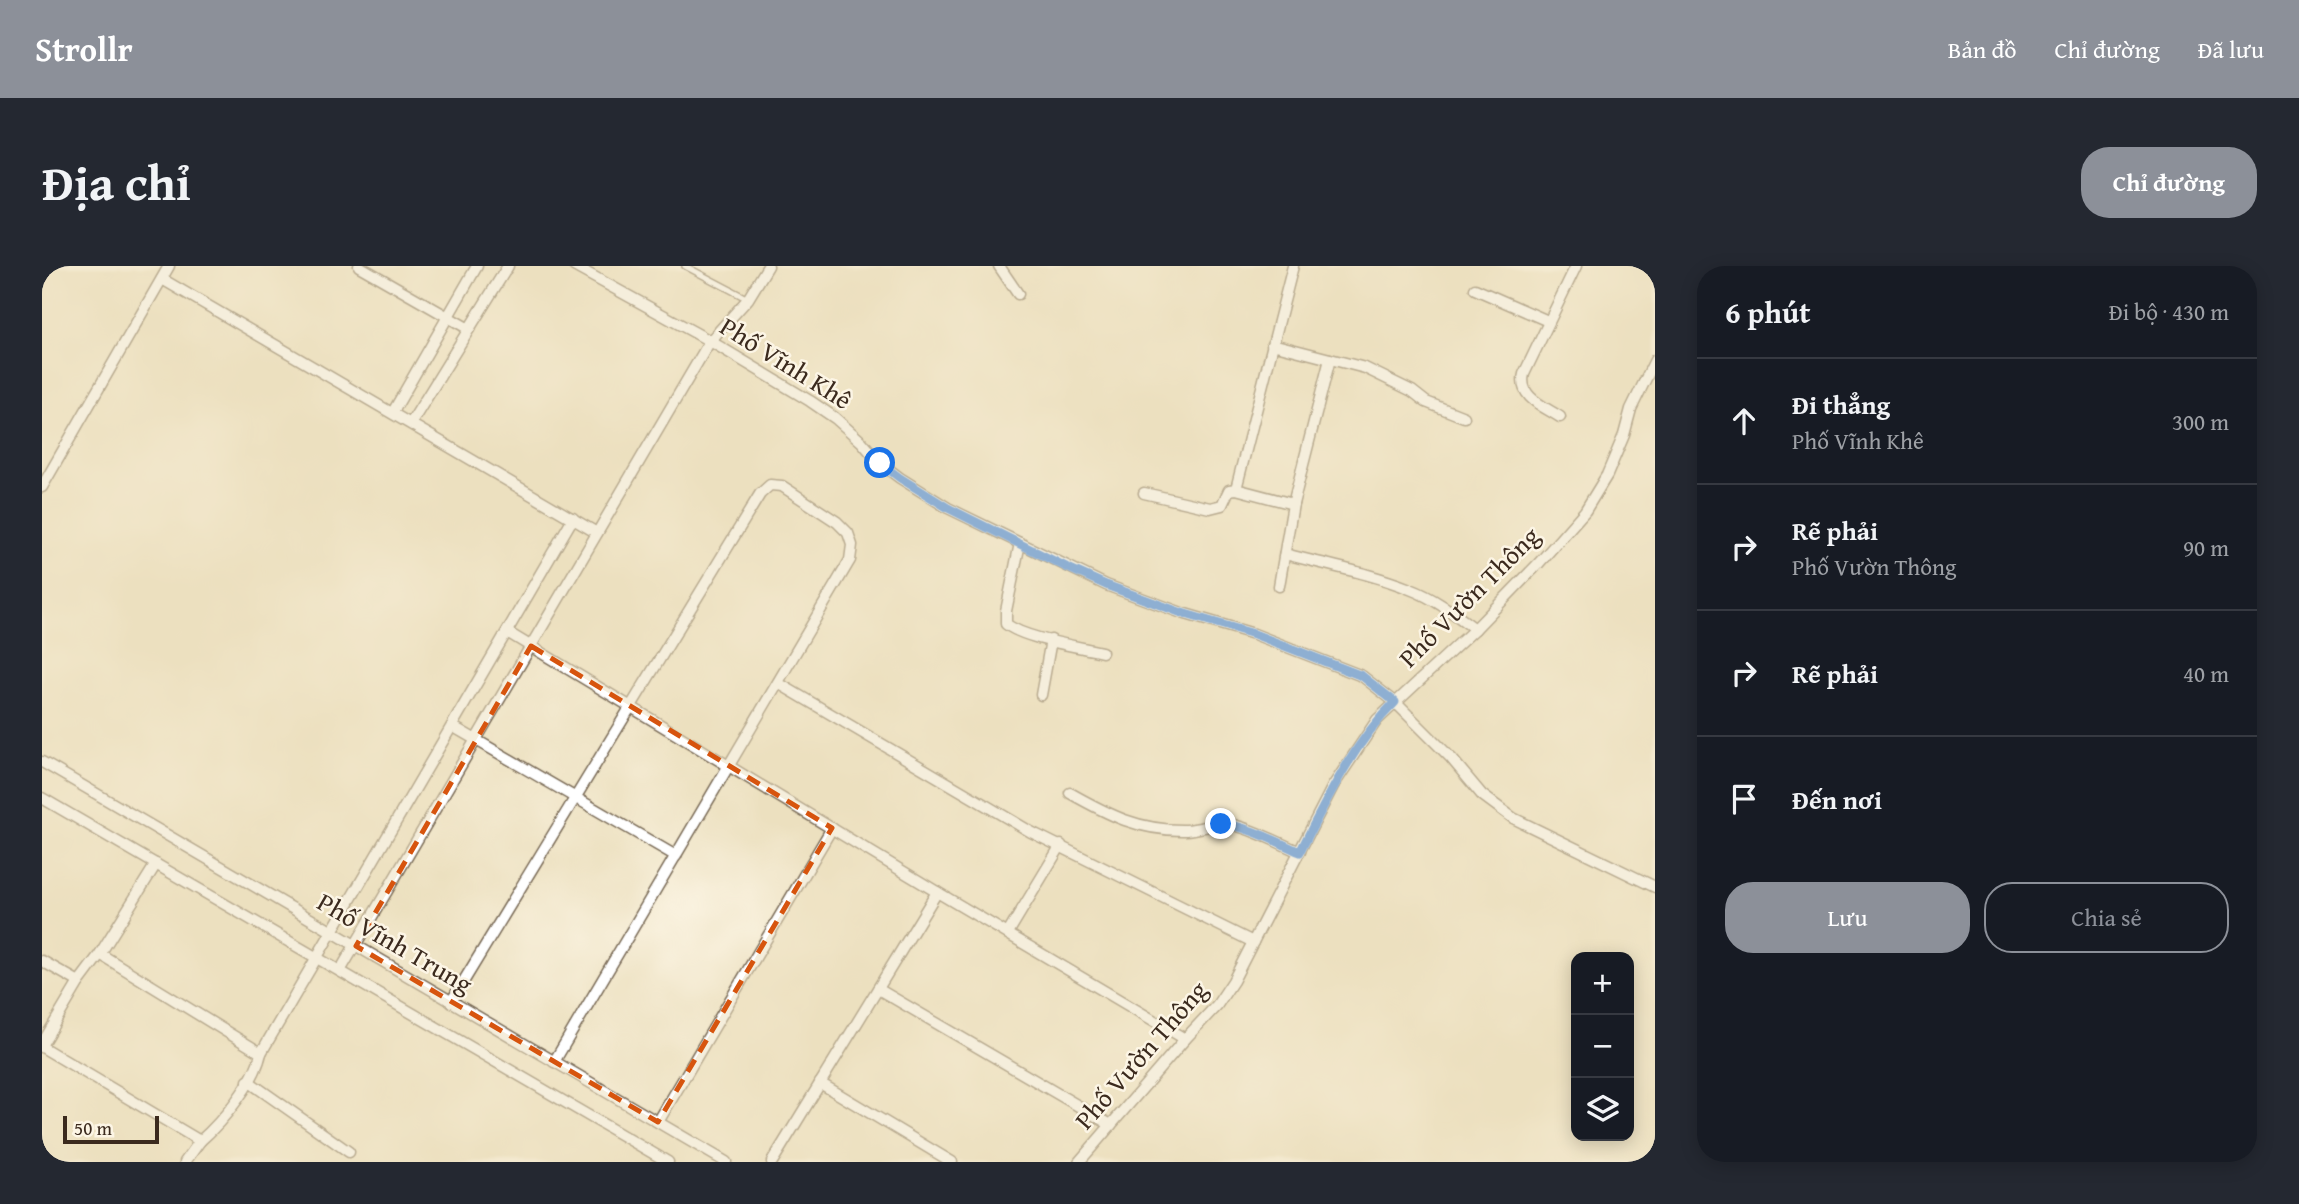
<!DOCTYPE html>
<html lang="vi">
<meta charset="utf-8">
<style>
:root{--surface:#171b24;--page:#242831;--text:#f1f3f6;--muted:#9ea1a6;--line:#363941;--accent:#8c9099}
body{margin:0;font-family:"Gentium Book Plus",serif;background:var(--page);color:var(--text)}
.controls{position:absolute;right:21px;bottom:21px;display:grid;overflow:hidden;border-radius:14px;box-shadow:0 4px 18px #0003}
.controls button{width:63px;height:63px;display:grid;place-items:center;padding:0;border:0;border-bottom:2px solid var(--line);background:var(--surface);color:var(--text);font:35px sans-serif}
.scale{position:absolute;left:21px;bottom:18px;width:96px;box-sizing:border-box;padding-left:7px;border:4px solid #3b2a1e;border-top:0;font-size:19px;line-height:24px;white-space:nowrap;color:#3b2a1e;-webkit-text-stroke:5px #fcf5e5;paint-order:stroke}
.stop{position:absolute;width:21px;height:21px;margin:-16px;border:5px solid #1a73e8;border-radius:50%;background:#fff}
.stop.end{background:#1a73e8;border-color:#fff;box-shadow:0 2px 7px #0008}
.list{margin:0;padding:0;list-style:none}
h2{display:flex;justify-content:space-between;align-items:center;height:91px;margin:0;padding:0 28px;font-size:30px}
h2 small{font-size:23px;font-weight:400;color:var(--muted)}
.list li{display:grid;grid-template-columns:46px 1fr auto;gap:21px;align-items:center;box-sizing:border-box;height:126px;padding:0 28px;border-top:2px solid var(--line)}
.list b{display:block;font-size:26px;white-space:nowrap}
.list p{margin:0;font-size:23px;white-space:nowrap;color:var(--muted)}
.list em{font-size:23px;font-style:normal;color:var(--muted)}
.actions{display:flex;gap:14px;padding:21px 28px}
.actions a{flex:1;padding:16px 0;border:2px solid var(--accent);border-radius:28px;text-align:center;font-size:24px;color:var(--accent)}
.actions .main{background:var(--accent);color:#fff}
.icon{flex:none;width:38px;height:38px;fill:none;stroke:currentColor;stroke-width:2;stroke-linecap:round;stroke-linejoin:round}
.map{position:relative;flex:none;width:1613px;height:896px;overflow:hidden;border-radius:28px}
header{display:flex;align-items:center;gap:42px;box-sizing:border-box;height:98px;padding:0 35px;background:var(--accent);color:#fff}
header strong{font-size:33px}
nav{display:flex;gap:38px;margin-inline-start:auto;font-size:24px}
.intro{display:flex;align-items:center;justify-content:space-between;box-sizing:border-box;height:168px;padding:0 42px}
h1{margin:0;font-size:49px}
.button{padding:18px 32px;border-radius:28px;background:var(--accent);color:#fff;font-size:24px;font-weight:700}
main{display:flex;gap:42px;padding:0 42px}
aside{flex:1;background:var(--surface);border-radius:28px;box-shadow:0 4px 18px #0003}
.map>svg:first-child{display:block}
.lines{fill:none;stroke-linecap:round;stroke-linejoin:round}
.stream{stroke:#60b3dc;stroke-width:3.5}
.service-casing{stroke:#796a56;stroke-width:8}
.minor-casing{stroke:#796a56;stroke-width:13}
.service{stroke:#fff;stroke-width:5}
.minor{stroke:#fff;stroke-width:10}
.route{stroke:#1a73e8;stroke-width:9}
.marked{fill:none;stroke:#d7540e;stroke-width:5;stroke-dasharray:14 9;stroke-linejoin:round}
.labels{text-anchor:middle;stroke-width:5;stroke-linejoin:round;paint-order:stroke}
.street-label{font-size:26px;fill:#3b2a1e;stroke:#fcf5e5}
</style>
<header>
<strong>Strollr</strong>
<nav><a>Bản đồ</a><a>Chỉ đường</a><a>Đã lưu</a></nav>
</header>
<div class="intro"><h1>Địa chỉ</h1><a class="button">Chỉ đường</a></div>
<main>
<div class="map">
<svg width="1613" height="896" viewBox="0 0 1613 896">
<rect width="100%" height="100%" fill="#fcf5e5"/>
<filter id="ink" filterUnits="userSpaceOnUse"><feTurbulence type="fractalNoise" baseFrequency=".0143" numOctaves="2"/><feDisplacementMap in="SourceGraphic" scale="14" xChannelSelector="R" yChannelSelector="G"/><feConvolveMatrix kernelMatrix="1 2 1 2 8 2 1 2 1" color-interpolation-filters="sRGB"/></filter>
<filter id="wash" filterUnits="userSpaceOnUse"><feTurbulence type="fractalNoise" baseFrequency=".00686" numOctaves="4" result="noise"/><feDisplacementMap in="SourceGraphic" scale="28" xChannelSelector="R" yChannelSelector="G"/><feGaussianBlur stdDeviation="1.57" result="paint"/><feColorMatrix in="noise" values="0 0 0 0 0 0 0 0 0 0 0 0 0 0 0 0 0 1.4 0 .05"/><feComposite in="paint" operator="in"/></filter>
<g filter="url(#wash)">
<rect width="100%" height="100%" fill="#ece0bf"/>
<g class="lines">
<path class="stream" d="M 1603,896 L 1613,880"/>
</g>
</g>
<g filter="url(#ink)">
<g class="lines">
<defs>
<path id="service" d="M 643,0 L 706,33"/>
<g id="minor">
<path d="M 317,0 L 427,63"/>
<path d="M 532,0 L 668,75 L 768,135 L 793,152 L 820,176 L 838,197 L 858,212 L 906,242 L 1064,319 L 1140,347 L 1212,368 L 1320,410 L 1353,436 L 1409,492 L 1440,529 L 1471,552 L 1613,621"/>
<path d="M 957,0 L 976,28"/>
<path d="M 120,13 L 555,267"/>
<path d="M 1433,23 L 1506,55"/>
<path d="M 1230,78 L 1323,102 L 1370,125 L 1384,136 L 1422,151"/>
<path d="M 351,146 L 435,0"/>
<path d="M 1518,151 C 1501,140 1476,131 1482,108 L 1534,0"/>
<path d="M 369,157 L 466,0"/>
<path d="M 0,221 L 127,0"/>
<path d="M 1194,223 L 1251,0"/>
<path d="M 1102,227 L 1168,242 L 1180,239 L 1187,224 L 1194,223 L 1251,238"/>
<path d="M 978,277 L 964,345 L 964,358 C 983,373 1035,380 1060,386"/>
<path d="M 1243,288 C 1284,299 1328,307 1368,323 C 1392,332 1413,348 1433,363"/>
<path d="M 1237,320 L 1251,238 L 1288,93"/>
<path d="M 465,366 L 895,626 L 1143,773"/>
<path d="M 736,417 L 989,566 L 1211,676"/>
<path d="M 999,429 L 1009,374"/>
<path d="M 410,460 L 634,590"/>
<path d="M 0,496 L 684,896"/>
<path d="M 1028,527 C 1067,549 1097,565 1144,564 C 1161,563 1176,555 1192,559 C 1215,565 1237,577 1258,586"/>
<path d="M 0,532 L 626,896"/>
<path d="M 966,667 L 1019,579"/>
<path d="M 0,695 L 37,716 L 58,688 L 114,598"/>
<path d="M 298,705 L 668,75 L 706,33 L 726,0"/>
<path d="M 836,723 L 1069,859"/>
<path d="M 409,736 L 718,228 L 728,219 L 740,220 L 795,256 L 806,267 L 810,279 L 808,294 L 512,796"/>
<path d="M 0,778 L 37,716"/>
<path d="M 0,781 L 158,875 C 180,856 213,816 219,787 L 58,688"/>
<path d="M 219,787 L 531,252"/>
<path d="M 206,815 L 307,886"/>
<path d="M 778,817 L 910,896"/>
<path d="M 616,856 L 790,562"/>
<path d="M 143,896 L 158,875"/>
<path d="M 730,896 L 895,626"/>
<path d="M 1037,896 L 1143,773 L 1175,739 L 1191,715 L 1291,520 L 1335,454 L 1433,363 L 1497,297 L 1543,245 L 1565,209 L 1582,169 L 1589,143 L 1613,94"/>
</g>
</defs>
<use href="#service" class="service-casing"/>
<use href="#minor" class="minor-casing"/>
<use href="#service" class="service"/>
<use href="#minor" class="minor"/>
</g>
</g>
<g class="lines" filter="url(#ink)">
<path class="route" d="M 838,197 L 858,212 L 906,242 L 1024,301 L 1064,319 L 1140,347 L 1212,368 L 1320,410 L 1353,436 C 1311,478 1285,533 1258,586 C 1233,575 1206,560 1179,558"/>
</g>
<path d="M0 0H1613V896H0ZM 489,380 L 790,562 L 616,856 L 314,680 Z" fill="#ece0bf" fill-opacity=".55" fill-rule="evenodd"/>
<path class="marked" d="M 489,380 L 790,562 L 616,856 L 314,680 Z"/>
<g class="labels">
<g class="street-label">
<text transform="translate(744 97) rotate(32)" y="9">Phố Vĩnh Khê</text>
<text transform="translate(1427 331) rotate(-45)" y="9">Phố Vườn Thông</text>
<text transform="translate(353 677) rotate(30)" y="9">Phố Vĩnh Trung</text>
<text transform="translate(1099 789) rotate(-49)" y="9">Phố Vườn Thông</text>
</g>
</g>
</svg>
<div class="controls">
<button>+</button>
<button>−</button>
<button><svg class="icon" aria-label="layers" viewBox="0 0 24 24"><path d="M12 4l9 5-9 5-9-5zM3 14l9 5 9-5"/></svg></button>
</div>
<div class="scale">50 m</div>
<div class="stop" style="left:838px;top:197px"></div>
<div class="stop end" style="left:1179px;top:558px"></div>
</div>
<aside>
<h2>6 phút<small>Đi bộ · 430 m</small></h2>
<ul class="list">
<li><svg class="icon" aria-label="ahead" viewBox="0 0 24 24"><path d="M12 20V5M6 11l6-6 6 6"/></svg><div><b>Đi thẳng</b><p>Phố Vĩnh Khê</p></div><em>300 m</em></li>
<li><svg class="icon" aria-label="right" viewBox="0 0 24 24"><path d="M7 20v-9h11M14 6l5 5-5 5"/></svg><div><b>Rẽ phải</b><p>Phố Vườn Thông</p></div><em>90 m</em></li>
<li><svg class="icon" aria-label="right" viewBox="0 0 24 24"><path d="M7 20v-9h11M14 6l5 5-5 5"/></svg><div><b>Rẽ phải</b></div><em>40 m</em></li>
<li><svg class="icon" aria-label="arrive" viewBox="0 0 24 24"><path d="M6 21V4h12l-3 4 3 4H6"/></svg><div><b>Đến nơi</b></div></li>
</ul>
<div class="actions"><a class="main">Lưu</a><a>Chia sẻ</a></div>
</aside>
</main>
